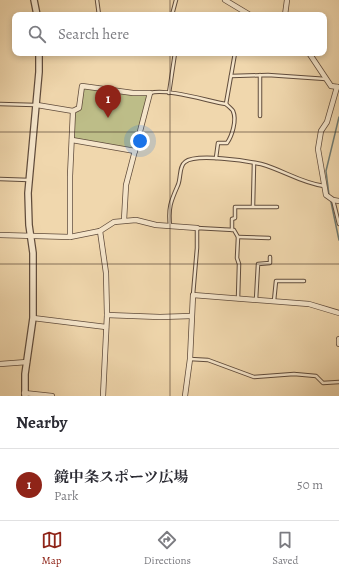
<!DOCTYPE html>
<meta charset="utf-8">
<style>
:root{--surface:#fff;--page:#f2f2f3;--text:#2b2b33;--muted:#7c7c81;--line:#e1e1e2;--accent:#8f2418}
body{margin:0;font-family:Alegreya,"Noto Serif JP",serif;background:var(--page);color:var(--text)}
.you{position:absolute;left:140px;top:141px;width:14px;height:14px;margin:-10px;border:3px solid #fff;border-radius:50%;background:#1a73e8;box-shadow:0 0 0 6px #1a73e833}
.badge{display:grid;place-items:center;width:26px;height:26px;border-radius:50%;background:var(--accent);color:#fff;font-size:13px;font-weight:700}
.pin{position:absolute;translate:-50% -33px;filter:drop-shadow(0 1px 2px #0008)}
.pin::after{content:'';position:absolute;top:21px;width:14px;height:12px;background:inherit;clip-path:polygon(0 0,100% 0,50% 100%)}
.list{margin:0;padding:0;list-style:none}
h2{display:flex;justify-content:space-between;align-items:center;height:52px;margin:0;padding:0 16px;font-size:17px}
h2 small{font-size:13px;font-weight:400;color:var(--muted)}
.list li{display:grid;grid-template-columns:26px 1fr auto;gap:12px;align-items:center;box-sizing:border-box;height:72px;padding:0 16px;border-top:1px solid var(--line)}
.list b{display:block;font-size:15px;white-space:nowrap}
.list p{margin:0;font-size:13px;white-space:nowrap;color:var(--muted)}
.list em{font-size:13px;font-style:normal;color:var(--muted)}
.icon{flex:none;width:22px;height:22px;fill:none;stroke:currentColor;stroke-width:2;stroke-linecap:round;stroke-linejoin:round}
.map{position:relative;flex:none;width:339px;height:396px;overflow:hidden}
.search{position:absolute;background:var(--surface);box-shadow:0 2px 6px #0003;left:12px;right:12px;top:12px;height:44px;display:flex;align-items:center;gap:10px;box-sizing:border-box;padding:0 14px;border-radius:8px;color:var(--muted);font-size:15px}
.sheet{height:124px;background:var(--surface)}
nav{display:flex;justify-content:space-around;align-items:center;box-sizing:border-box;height:56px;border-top:1px solid var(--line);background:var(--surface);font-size:11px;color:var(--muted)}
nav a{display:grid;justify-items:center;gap:2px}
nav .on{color:var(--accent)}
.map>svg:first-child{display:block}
.green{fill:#bdbd88;stroke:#766e50}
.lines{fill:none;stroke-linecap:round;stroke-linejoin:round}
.stream{stroke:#707b72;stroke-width:1.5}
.service-casing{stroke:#604c3c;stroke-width:4.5}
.minor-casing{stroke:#604c3c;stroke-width:6}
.tertiary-casing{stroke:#604c3c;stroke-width:8}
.service{stroke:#f5e5ca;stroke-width:2.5}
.minor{stroke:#f5e5ca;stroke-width:4.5}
.tertiary{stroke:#f5e5ca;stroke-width:5.5}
.grid{fill:none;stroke:#301e17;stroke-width:1;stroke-opacity:0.55}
</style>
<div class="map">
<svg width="339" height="396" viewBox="0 0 339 396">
<rect width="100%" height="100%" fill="#f0d7ad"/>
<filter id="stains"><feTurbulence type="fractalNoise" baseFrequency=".005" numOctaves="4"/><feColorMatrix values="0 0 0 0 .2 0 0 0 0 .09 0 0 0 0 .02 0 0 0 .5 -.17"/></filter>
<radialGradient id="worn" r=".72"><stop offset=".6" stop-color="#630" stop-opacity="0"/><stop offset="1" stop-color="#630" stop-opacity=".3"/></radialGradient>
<path class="green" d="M 82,86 L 149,96 L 135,151 L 72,140 L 73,111 L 79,108 Z"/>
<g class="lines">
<g class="stream">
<path d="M 329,195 L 326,171 L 339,117"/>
<path d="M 331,202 L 339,240"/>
</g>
<defs>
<g id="service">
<path d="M 97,0 L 99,15"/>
<path d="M 172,15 L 176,0"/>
<path d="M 260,75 L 260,116"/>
<path d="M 231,76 L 268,75 L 326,79"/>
<path d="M 150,93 C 166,88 208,101 226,104 L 235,53"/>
<path d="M 169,93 L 175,53"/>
<path d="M 0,104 L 35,105"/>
<path d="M 216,158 L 218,143 L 227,143 C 232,136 237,120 233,111 C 232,109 228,106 226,104"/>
<path d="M 0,179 L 29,180"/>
<path d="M 333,200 L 339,224"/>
<path d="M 253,206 L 254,163"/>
<path d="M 170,226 C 168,207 171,201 178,185 C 181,178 179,166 185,162 C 196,153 247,161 261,164 C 283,170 301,183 324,186"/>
<path d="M 232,230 L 232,219 L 235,218 L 235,207 L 277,207"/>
<path d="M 238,237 L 269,238"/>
<path d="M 193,295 L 197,248 L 197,228 L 234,230 L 238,237 L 237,258 L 239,264 L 238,299"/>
<path d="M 256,300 L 258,264 L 270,263 L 270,257"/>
<path d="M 274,301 L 276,281 L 304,281"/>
<path d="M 190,359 L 208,360 L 254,377 L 294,374 L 316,376 L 323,383 L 339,382"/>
</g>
<g id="minor">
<path d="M 225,0 L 250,15"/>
<path d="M 285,15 L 287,0"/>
<path d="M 309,53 L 331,86 L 338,87"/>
<path d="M 337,87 L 327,122 L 321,131 L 318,149 L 326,195 L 333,200 L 339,201"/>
<path d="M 37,105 L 73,111 L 79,108 L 82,86 L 133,93 L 150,93 L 126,185 L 124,220"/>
<path d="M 72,140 L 135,151"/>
<path d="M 100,231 L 106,273 L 107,315 L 103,396"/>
<path d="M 0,235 L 70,237 L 100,231 L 114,222 L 136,220 L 156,225 L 197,228"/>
<path d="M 70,237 L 70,176 L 73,111"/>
<path d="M 107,315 L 160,317 L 191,316"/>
<path d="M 33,318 L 106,327"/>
<path d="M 339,339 L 339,344"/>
<path d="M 0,364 L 27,362"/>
<path d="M 24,393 L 52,396"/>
<path d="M 185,396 L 190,359 L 193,295 L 309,304 L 339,313"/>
</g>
<g id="tertiary">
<path d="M 34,0 L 37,15"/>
<path d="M 25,396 L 25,374 L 33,318 L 33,253 L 29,225 L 28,193 L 39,72 L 39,53"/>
</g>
</defs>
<use href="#service" class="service-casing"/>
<use href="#minor" class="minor-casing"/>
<use href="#tertiary" class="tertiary-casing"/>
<use href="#service" class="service"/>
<use href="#minor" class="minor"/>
<use href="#tertiary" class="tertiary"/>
</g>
<path class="grid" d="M 170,0 L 170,15M 170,53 L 170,396M 0,132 L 339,132M 0,264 L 339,264"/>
<rect width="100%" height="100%" filter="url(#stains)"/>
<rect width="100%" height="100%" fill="url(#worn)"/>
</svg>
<div class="you"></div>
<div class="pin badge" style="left:108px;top:118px">1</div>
<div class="search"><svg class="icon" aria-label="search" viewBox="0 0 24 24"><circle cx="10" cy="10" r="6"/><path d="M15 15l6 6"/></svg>Search here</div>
</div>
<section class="sheet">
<h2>Nearby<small></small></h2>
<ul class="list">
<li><span class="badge">1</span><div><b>鏡中条スポーツ広場</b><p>Park</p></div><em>50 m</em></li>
</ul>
</section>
<nav>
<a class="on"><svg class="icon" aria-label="map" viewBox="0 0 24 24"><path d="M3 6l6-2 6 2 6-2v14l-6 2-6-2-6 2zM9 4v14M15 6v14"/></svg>Map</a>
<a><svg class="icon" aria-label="directions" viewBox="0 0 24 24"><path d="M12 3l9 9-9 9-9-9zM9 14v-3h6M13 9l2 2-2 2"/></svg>Directions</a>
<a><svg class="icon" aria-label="saved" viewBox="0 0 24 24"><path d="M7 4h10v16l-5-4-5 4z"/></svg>Saved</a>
</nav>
